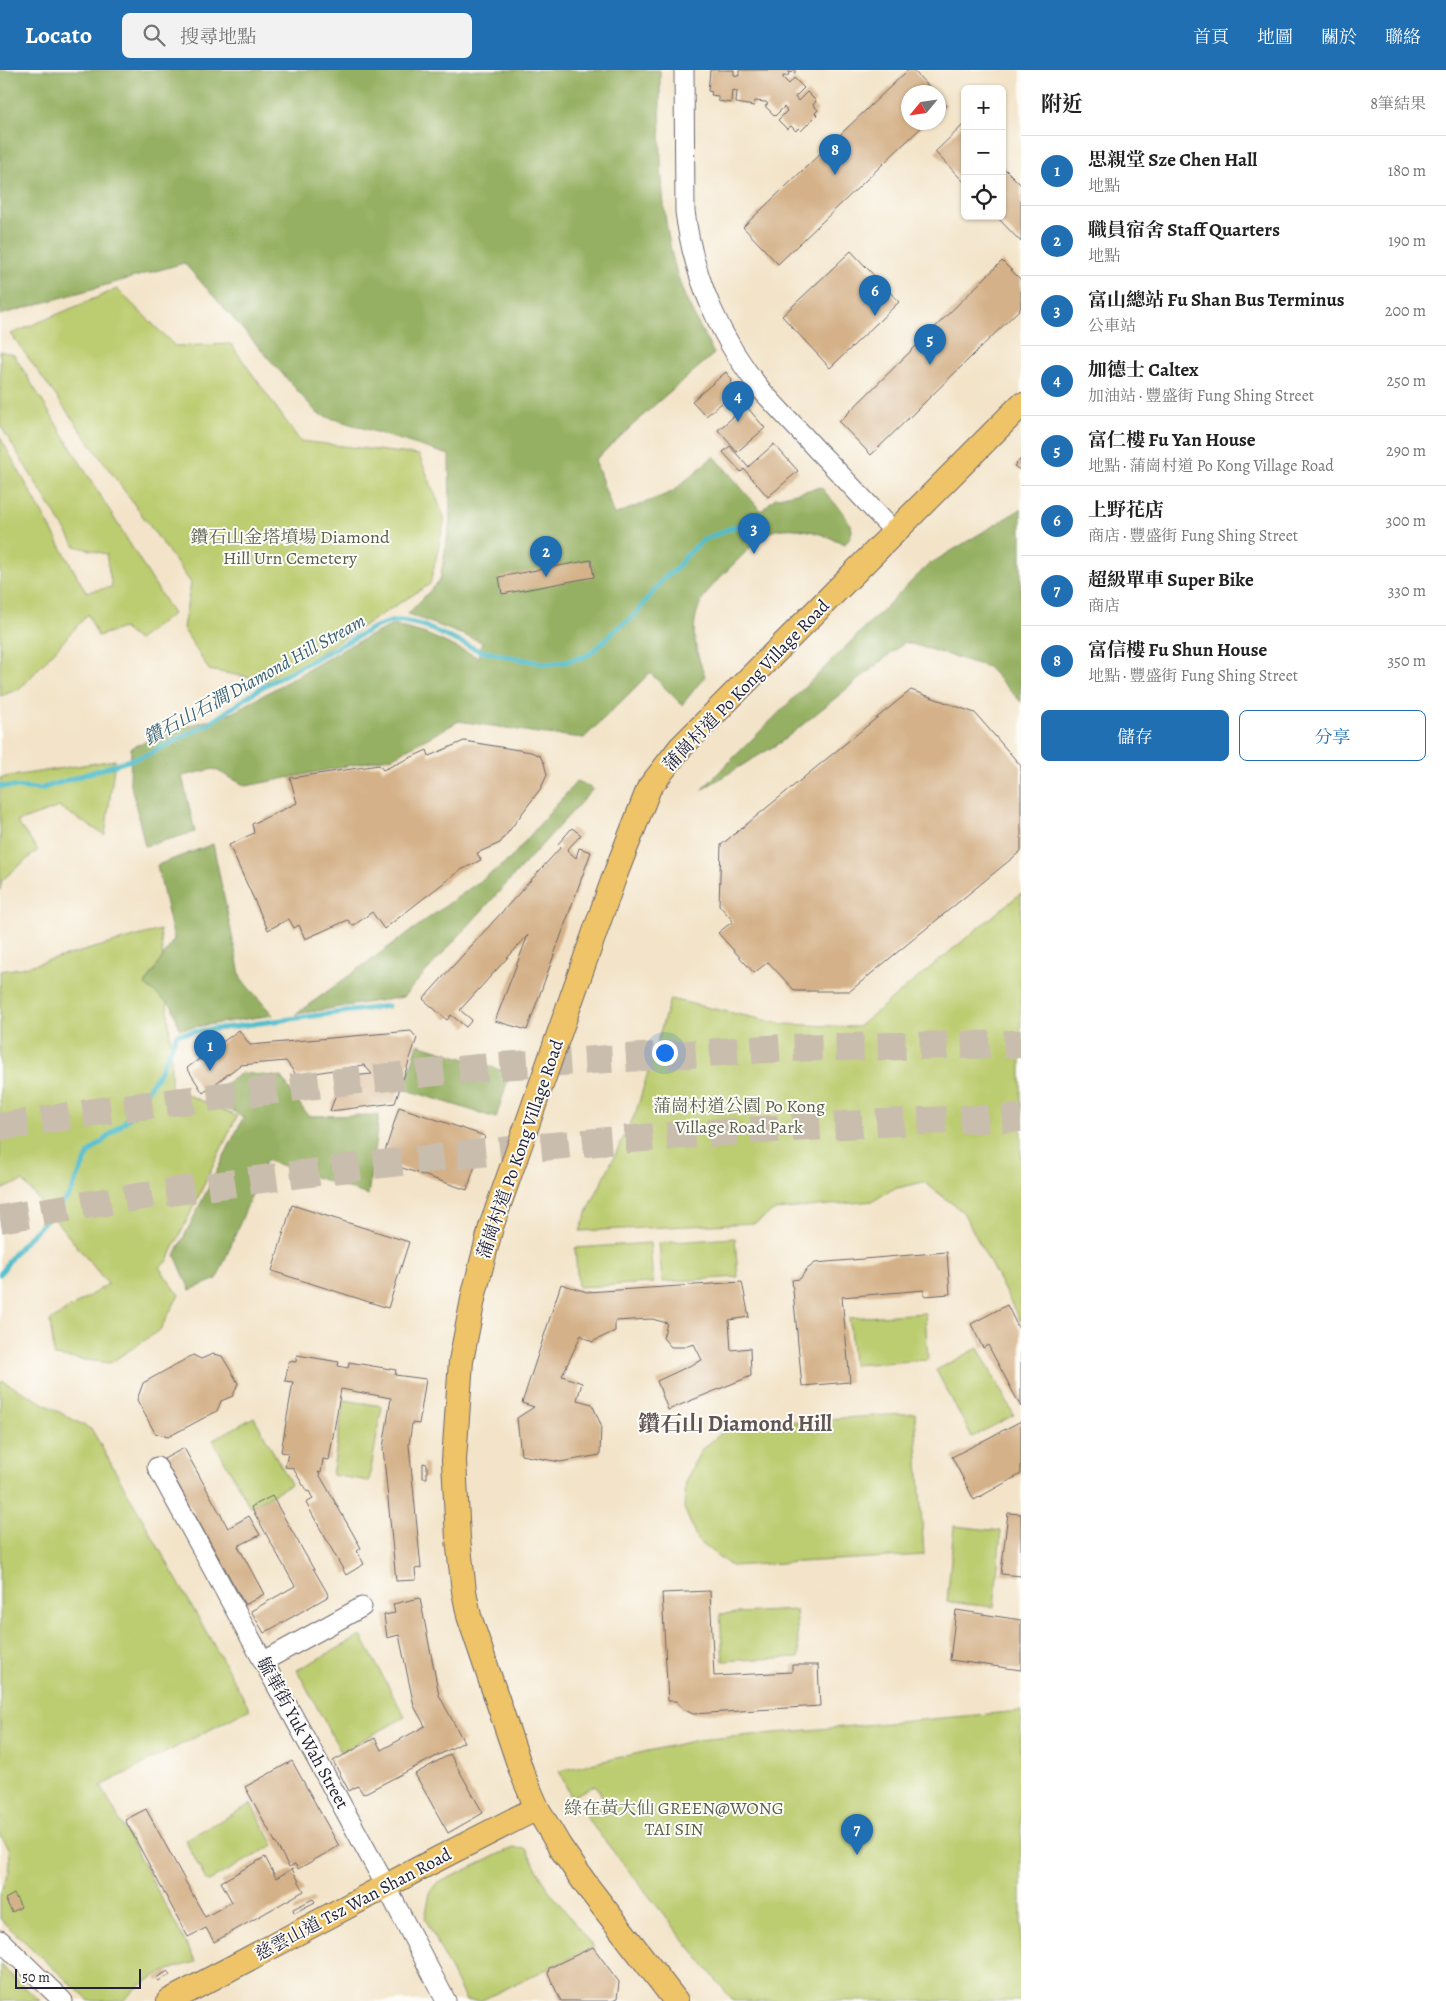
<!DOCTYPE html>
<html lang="zh-TW">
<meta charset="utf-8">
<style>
:root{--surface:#fff;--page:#f2f2f2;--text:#222;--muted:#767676;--line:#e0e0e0;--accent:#1f6fb2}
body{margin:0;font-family:Alegreya,"Noto Serif TC",serif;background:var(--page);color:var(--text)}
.controls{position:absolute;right:15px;top:15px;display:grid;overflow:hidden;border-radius:8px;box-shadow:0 1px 4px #0004}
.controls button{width:45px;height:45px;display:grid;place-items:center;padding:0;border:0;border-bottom:1px solid var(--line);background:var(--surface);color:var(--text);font:25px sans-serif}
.compass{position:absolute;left:901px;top:15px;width:45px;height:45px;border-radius:50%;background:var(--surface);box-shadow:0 1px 4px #0004;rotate:241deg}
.scale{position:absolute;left:15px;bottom:12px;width:126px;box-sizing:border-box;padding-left:5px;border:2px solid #22223b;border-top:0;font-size:14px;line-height:18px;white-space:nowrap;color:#22223b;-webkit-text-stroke:4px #fdfcf7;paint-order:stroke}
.you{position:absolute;left:664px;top:982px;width:18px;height:18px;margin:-12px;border:4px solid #fff;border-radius:50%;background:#1a73e8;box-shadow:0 0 0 8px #1a73e833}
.badge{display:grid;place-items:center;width:32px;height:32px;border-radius:50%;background:var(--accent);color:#fff;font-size:16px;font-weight:700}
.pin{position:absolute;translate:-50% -41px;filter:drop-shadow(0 1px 2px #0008)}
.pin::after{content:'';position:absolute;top:26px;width:18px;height:15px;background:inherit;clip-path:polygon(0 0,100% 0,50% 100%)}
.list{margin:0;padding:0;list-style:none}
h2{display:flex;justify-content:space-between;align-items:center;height:65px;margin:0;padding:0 20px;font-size:21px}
h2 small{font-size:16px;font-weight:400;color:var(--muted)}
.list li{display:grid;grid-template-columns:32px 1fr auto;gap:15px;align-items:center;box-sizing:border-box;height:70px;padding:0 20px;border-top:1px solid var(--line)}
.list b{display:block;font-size:19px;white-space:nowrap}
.list p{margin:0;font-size:16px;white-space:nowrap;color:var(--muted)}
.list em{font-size:16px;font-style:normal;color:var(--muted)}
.actions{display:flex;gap:10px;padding:15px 20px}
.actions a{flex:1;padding:11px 0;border:1px solid var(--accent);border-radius:8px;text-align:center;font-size:18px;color:var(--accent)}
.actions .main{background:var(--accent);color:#fff}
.icon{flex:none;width:28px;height:28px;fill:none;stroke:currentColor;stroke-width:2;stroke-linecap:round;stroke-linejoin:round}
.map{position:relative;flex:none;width:1021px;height:1931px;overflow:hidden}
header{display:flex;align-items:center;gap:30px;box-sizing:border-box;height:70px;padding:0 25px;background:var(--accent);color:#fff}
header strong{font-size:24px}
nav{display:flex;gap:28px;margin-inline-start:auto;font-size:18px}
.search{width:350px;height:45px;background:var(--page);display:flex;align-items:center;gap:12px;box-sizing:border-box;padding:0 18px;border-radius:8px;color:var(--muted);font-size:19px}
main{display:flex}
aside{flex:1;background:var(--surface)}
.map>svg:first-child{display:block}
.green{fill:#bccc6f;stroke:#6f7755}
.forest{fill:#95b062;stroke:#5c694e}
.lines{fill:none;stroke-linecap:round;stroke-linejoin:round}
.stream{stroke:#51bdcc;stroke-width:5}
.building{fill:#d4b188}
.highway-tunnel{stroke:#c9bdad;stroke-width:28;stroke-dasharray:28 14;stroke-linecap:butt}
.minor-casing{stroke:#6b666d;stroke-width:21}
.major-casing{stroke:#6b666d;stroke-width:26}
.minor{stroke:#fff;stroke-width:19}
.major{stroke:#efc469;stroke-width:24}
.labels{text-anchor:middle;stroke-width:4;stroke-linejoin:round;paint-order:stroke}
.park-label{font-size:18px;fill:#585e4d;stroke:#fdfcf7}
.street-label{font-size:18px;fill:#22223b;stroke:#fdfcf7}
.water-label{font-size:19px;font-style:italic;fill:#356075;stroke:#fdfcf7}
.district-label{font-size:22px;font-weight:bold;fill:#605456;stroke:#fdfcf7}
</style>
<header>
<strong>Locato</strong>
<div class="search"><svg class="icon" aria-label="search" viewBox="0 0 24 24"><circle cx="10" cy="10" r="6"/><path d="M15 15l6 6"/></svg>搜尋地點</div>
<nav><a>首頁</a><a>地圖</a><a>關於</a><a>聯絡</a></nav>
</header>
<main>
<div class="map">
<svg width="1021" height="1931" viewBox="0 0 1021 1931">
<rect width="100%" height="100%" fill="#fdfcf7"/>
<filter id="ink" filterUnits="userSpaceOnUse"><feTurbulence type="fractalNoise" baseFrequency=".02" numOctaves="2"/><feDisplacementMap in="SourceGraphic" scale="10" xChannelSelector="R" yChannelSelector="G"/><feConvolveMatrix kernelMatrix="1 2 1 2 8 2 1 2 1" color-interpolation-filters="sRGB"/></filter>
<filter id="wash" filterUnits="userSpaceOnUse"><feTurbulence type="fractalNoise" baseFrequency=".0096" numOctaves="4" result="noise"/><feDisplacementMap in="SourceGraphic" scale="20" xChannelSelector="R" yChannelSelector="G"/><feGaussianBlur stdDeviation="1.12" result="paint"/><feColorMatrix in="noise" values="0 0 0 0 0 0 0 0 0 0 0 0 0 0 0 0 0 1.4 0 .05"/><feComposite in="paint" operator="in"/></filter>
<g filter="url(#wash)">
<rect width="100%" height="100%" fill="#f3e4c9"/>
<g class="green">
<path d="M 117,219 L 175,276 L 231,274 L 300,371 L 419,385 L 445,449 L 430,514 L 274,612 L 209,600 L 183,558 L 191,513 L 11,264 Z"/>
<path d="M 0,281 L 14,285 L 173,544 L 138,570 L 123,558 L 98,566 L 88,544 L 20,619 L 0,626 L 0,367 L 86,522 L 112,517 L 106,484 L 75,476 L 0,355 Z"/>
<path d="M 115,690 L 105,765 L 59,737 L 17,752 L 38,780 L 2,810 L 0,820 L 0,708 Z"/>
<path d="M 1021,823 L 1021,1252 L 963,1142 L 924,1112 L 893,1119 L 873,1131 L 775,1140 L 755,1153 L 580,1161 L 589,1138 L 636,1042 L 670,929 L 782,954 L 858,957 Z"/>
<path d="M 160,860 L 171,974 L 171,1018 L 237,1046 L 167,1192 L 159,1197 L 179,1225 L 160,1260 L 110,1293 L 54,1286 L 50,1251 L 108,1214 L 23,1111 L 0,1120 L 0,901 L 21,898 Z"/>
<path d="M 735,1168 L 738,1207 L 662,1212 L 659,1173 Z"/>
<path d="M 650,1173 L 653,1213 L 578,1217 L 575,1178 Z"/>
<path d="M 925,1243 L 928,1290 L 853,1295 L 849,1248 Z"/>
<path d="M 978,1278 L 1014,1345 L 972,1367 L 936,1300 Z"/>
<path d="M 3,1311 L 92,1360 L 250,1639 L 101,1716 L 196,1892 C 164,1900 147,1907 123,1931 L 89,1931 L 0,1849 L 0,1822 L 9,1802 L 10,1790 L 9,1778 L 0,1765 L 0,1313 Z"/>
<path d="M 344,1330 L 382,1336 L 369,1411 L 332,1405 Z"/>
<path d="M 915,1343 L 924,1485 L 731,1496 L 698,1471 L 684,1438 L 686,1410 L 701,1380 L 730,1356 Z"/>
<path d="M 254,1347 L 291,1414 L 250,1437 L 213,1370 Z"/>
<path d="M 954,1456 L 1001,1461 L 994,1537 L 947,1532 Z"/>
<path d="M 796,1540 L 799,1587 L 723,1591 L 720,1544 Z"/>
<path d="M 361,1566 L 405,1647 L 341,1682 L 297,1600 Z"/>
<path d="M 1021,1641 L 1021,1931 L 733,1931 L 585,1746 L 606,1734 L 596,1715 L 571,1727 L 559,1701 L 697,1670 Z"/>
<path d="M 251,1734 L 274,1775 L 207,1812 L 185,1770 Z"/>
<path d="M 514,1778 L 526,1779 L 548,1819 L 593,1877 L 480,1931 L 466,1931 L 425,1848 L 430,1823 L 436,1814 L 503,1782 Z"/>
<path d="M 0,1895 L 40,1931 L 0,1931 Z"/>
</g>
<g class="forest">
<path d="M 0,0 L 660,0 C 661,73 657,149 682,219 C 690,241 704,263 714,284 L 659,331 L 595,390 L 614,445 L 672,422 L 714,386 L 761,441 L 775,428 L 821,417 C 828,426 851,449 852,460 C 852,465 848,470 845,474 C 825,465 805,457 782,459 C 765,460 753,475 742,486 C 699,527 681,545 705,606 L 682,635 L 650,603 L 584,668 L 538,663 L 459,651 L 393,687 L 246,716 L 214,699 L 182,706 L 195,762 L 145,776 L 130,711 L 131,678 L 169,662 L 232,643 L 351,575 L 393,555 L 426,564 L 478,587 L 482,572 L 408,544 L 440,510 L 450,452 L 449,385 L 318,344 L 184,193 L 0,245 Z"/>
<path d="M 1021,439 L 1021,632 L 988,597 L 905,572 L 781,672 L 701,720 L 928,495 Z"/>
<path d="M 577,711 L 593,719 L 403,927 L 296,944 L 509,790 Z"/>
<path d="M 213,774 L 241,909 L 273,945 L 180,959 L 172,936 L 145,915 L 174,869 L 157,795 Z"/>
<path d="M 418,974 L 510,1003 L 496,1048 L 404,1019 Z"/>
<path d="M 242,1003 L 281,1007 L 308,1046 L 379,1045 L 368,1125 L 266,1090 L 217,1209 L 190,1220 L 175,1185 L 243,1048 L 209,1024 Z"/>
</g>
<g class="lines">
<g class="stream">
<path d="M 0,716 L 40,719 L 149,684 L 210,653 L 262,617 L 375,557 L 393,551 L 403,551 L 422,555 L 480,581 L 546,594 L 564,592 L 587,586 L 597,578 L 616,559 L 633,547 L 665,507 L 674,501 L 687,485 L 703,470 L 736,456"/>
<path d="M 0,1204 L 15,1182 L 69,1126 L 89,1083 L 129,1048 L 161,1000 L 177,964 L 388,936"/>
</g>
</g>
<g id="blocks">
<g class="building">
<path d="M 710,0 L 734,0 L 734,5 L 739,6 L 739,0 L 795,0 L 795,3 L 789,2 L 788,6 L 783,6 L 783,8 L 789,14 L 794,8 L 804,18 L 795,27 L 798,31 L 807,22 L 816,31 L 813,35 L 818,40 L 815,43 L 817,45 L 801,61 L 798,58 L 796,61 L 791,56 L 787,59 L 778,50 L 787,41 L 784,37 L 775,46 L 765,36 L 768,34 L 766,32 L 755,31 L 754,36 L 736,33 L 737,21 L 732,20 L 731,33 L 718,31 L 718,26 L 711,25 L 712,22 L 708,21 Z"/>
<path d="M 908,0 L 913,0 L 934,22 L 908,22 L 908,52 L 927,52 L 778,194 L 743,157 Z"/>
<path d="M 938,27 L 946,35 L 938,41 Z"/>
<path d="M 963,55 L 965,56 L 965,113 L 935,82 Z"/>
<path d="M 1002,96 L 1021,115 L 1021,172 L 996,146 L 1002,146 Z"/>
<path d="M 851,181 L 899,232 L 830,298 L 782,246 Z"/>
<path d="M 1002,191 L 1021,210 L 1021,238 L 871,385 L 839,352 Z"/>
<path d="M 726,302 L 732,310 L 723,332 L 706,346 L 692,331 Z"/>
<path d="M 746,336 L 765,358 L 737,382 L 718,360 Z"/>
<path d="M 774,374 L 798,401 L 768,427 L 744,399 L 741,402 L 723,382 L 730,376 L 748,397 Z"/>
<path d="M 1021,389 L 1021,401 L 1014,396 Z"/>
<path d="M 591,490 L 594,507 L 502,524 L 499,507 Z"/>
<path d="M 911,620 L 975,643 L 1021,696 L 1021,781 L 850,921 L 795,921 L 768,892 L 754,903 L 718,863 L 733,851 L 719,835 L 721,775 Z"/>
<path d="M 464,671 L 531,682 L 540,686 L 544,693 L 547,705 L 541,718 L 500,773 L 477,783 L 481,790 L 459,801 L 384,859 L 372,842 L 353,856 L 348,850 L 305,869 L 299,855 L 294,858 L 289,849 L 268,860 L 229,775 L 254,763 L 252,754 L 297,733 L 290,708 L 379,695 L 383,700 L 427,680 L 429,686 Z"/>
<path d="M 572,758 L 581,765 L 567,780 L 576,788 L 579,778 L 591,782 L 527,960 L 495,951 L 528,865 L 460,940 L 472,950 L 466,957 L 451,945 L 447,950 L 423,929 L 561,777 L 558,774 Z"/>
<path d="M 239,960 L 250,975 L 411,961 L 417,968 L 395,1033 L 330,1041 L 342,1007 L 372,1004 L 364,995 L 297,1006 L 286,991 L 240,995 L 203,1023 L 187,998 Z"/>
<path d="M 399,1037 L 485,1066 L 467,1120 L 382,1091 Z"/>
<path d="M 292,1135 L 409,1172 L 388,1238 L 272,1201 Z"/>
<path d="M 947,1182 L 950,1224 L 924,1226 L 924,1220 L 842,1227 L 850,1312 L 802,1316 L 792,1210 L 800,1209 L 806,1200 L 815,1193 Z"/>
<path d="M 742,1212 L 749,1247 L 729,1250 L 731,1280 L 750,1278 L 751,1306 L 668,1340 L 657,1311 L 702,1290 L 694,1274 L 684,1277 L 671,1277 L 663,1268 L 667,1253 L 652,1249 L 615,1251 L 615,1261 L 592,1272 L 581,1265 L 562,1306 L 582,1313 L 577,1330 L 592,1334 L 601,1355 L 600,1385 L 560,1392 L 521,1385 L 517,1348 L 534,1337 L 522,1333 L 561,1214 L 587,1222 Z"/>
<path d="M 1007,1235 L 1021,1263 L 1021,1337 L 988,1275 L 983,1278 L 971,1254 Z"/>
<path d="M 213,1284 L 222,1286 L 238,1313 L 233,1326 L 221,1331 L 217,1341 L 168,1367 L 155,1363 L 137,1330 L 143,1313 L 193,1285 L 201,1289 Z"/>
<path d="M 297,1285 L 339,1292 L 338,1296 L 348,1298 L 349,1292 L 396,1300 L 395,1305 L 426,1309 L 419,1354 L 412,1353 L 409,1375 L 421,1498 L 415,1499 L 416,1510 L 396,1511 L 383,1378 L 391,1328 L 341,1319 L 329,1390 L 323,1389 L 321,1403 L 318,1402 L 361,1478 L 357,1481 L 364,1494 L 346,1505 L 306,1433 L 313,1429 L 309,1421 L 307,1422 L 293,1398 L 285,1397 L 288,1383 L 281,1382 L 293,1312 L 285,1311 L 289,1291 L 296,1292 Z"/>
<path d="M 1021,1351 L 1021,1404 L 974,1430 L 952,1387 Z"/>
<path d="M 184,1378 L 228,1458 L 249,1446 L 260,1465 L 238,1476 L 264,1524 L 245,1535 L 164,1389 Z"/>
<path d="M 423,1393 L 427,1394 L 427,1408 L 423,1408 Z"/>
<path d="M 272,1426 L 329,1526 L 264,1563 L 251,1541 L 295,1516 L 251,1437 Z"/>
<path d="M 1008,1443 L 1021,1444 L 1021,1506 L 1001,1504 Z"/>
<path d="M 710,1521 L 714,1606 L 792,1602 L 792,1595 L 818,1595 L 820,1636 L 693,1644 L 683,1639 L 676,1631 L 668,1631 L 662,1523 Z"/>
<path d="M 420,1528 L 439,1625 L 464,1672 L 363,1724 L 358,1716 L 349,1721 L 333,1691 L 375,1668 L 381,1680 L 425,1656 L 414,1636 L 399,1565 L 387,1568 L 384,1545 L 395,1543 L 393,1534 Z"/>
<path d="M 956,1540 L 1021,1550 L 1021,1600 L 950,1590 Z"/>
<path d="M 450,1684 L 483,1743 L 448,1763 L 415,1704 Z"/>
<path d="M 292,1691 L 339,1776 L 298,1799 L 295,1794 L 289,1797 L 245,1717 Z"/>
<path d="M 146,1739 L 205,1847 L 232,1832 L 221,1812 L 265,1787 L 276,1808 L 292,1799 L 304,1821 L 214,1872 L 206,1858 L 188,1867 L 125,1750 Z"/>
<path d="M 14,1824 L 21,1837 L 12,1842 L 5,1829 Z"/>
<path d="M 313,1829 L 315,1832 L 294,1843 L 293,1839 Z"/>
<path d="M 593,1877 L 619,1912 L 617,1929 L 612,1931 L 561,1931 L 548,1904 L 549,1898 Z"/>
<path d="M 168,1901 L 170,1905 L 158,1911 L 156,1908 Z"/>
</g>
</g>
</g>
<g filter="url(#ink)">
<use href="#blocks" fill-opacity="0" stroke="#6b666d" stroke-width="1"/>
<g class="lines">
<g class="highway-tunnel">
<path d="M 0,1057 L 108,1040 L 348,1011 L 499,996 L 783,978 L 1021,974"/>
<path d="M 0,1149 C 231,1110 463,1081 696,1064 C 804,1057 913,1050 1021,1048"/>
</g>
<defs>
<g id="minor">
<path d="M 684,0 L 685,141 C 693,207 721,272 764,323 C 781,342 799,360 816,379 C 843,406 868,435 895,462"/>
<path d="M 157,1397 L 386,1816 L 446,1931"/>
<path d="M 264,1591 L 362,1537"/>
<path d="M 0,1870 L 63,1931"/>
</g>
<g id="major">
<path d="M 169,1931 L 420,1798 L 537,1738"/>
<path d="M 676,1931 L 587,1816 L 560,1777 L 537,1738 L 522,1703 L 469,1546 L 464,1521 L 458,1469 L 454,1390 L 461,1291 L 474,1224 L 491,1157 L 615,805 L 649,718 L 680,678 L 1021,335"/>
</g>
</defs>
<use href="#minor" class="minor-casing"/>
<use href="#major" class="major-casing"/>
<use href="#minor" class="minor"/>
<use href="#major" class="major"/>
</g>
</g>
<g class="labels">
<g class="park-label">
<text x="290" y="473">鑽石山金塔墳場 Diamond<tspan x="290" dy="21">Hill Urn Cemetery</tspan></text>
<text x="739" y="1042">蒲崗村道公園 Po Kong<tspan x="739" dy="21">Village Road Park</tspan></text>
<text x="674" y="1744">綠在⿈⼤仙 GREEN@WONG<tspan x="674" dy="21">TAI SIN</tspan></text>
</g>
<g class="street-label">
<text transform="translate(746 615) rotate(-46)" y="6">蒲崗村道 Po Kong Village Road</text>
<text transform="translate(520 1079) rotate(-71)" y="6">蒲崗村道 Po Kong Village Road</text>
<text transform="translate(303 1663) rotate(61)" y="6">毓華街 Yuk Wah Street</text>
<text transform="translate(353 1834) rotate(-28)" y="6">慈雲山道 Tsz Wan Shan Road</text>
</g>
<g class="water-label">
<text transform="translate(254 609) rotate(-29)" y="7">鑽石山石澗 Diamond Hill Stream</text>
</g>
<g class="district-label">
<text x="735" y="1361">鑽石山 Diamond Hill</text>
</g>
</g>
</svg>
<div class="controls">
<button>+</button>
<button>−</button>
<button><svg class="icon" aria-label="locate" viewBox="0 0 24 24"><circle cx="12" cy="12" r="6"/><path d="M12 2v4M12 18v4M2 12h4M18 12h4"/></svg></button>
</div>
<svg class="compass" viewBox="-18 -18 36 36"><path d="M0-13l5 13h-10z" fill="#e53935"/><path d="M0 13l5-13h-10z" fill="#767676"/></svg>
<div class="scale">50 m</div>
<div class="you"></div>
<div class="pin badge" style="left:210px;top:1001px">1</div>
<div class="pin badge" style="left:546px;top:507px">2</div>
<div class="pin badge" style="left:754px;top:484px">3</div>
<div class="pin badge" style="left:738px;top:352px">4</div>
<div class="pin badge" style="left:930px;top:295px">5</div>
<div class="pin badge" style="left:875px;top:246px">6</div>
<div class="pin badge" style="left:857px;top:1785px">7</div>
<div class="pin badge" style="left:835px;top:105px">8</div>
</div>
<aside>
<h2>附近<small>8筆結果</small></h2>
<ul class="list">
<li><span class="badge">1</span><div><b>思親堂 Sze Chen Hall</b><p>地點</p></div><em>180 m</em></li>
<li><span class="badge">2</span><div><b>職員宿舍 Staff Quarters</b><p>地點</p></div><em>190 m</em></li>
<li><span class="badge">3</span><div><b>富山總站 Fu Shan Bus Terminus</b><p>公車站</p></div><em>200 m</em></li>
<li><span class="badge">4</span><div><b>加德士 Caltex</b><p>加油站 · 豐盛街 Fung Shing Street</p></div><em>250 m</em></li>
<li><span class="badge">5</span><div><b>富仁樓 Fu Yan House</b><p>地點 · 蒲崗村道 Po Kong Village Road</p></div><em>290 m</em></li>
<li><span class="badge">6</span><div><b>上野花店</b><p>商店 · 豐盛街 Fung Shing Street</p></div><em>300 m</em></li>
<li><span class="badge">7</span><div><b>超級單車 Super Bike</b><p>商店</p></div><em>330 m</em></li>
<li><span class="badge">8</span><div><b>富信樓 Fu Shun House</b><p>地點 · 豐盛街 Fung Shing Street</p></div><em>350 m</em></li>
</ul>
<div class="actions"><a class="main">儲存</a><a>分享</a></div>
</aside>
</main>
